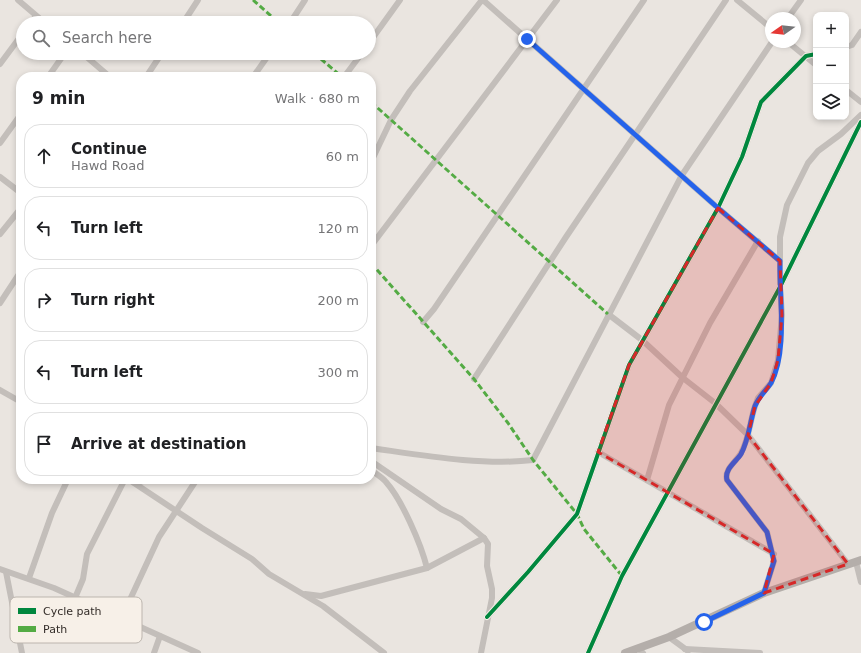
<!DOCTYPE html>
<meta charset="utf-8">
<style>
:root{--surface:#fff;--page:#f2f2f2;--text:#202124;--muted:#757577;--line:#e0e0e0}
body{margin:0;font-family:"DejaVu Sans",sans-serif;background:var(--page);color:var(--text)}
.controls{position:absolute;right:12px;top:12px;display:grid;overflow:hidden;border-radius:8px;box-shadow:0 2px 6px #0003}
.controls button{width:36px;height:36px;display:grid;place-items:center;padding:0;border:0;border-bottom:1px solid var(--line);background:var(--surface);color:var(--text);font:20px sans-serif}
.compass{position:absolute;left:765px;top:12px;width:36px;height:36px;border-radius:50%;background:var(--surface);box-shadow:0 2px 6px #0003;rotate:256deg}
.stop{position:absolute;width:12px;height:12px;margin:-9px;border:3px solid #2563eb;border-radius:50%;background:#fff}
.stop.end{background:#2563eb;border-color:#fff;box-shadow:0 1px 4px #0008}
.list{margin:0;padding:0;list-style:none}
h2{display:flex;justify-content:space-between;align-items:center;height:52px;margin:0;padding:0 16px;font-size:17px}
h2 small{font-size:13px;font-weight:400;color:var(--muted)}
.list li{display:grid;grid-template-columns:26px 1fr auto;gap:12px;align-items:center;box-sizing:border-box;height:64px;margin:0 8px 8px;padding:0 8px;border:1px solid var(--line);border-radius:16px}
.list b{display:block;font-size:15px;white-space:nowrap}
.list p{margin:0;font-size:13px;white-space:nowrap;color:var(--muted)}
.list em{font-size:13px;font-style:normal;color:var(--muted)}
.icon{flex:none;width:22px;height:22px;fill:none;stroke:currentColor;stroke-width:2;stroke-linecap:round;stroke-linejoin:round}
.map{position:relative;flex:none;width:861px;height:653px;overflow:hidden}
.search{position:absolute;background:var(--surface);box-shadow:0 2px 6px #0003;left:16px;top:16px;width:360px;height:44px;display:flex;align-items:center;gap:10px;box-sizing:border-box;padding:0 14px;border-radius:22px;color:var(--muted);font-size:15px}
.panel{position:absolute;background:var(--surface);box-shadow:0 2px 6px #0003;left:16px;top:72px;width:360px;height:412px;border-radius:16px}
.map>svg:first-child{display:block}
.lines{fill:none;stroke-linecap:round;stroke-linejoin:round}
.street{stroke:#c3beba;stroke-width:6}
.secondary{stroke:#b4aeaa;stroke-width:8}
.quiet{stroke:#54ab44;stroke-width:3;stroke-dasharray:6 3;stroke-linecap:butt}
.cycleway-casing{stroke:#f7f0e8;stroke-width:6}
.cycleway{stroke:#00873e;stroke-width:4}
.route{stroke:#2563eb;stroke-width:5}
.marked{fill:#d62828;fill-opacity:0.2;stroke:#d62828;stroke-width:3;stroke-dasharray:8 5;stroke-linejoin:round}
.key{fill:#f7f0e8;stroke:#bcb5ae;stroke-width:1}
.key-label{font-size:11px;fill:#332c28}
</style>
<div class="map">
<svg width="861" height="653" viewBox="0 0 861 653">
<rect width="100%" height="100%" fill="#eae5e0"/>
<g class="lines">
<g class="street">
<path d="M 18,0 L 45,23"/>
<path d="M 483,0 L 718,208 L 780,261"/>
<path d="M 737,0 L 771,28"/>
<path d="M 788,18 L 801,0"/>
<path d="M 31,23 L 36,16"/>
<path d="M 183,23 L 198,0"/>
<path d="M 290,23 L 305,0"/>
<path d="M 788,42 L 816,65"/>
<path d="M 369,43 L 400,0"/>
<path d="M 846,47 L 852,45 L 861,32"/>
<path d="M 82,53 L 110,77"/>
<path d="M 0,64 L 23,33"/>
<path d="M 48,77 L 65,53"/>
<path d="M 146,77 L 162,53"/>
<path d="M 253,77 L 270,53"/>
<path d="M 344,77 L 362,53"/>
<path d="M 846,90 L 861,102"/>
<path d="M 0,143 L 21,114"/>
<path d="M 371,162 L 391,120 L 410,91 L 482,0"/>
<path d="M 0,177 L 21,193"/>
<path d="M 0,234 L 21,208"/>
<path d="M 371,246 L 557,0"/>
<path d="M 0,303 L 21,271"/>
<path d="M 608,314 L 642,340 L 683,378 L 715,403 L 748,435 L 848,564"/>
<path d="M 423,322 L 434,309 L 644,0"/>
<path d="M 474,379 L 566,237 L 726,0"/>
<path d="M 0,390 L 21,402"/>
<path d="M 371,448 C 421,455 483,466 533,460 L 682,175 L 772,42"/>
<path d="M 598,452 L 774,554"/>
<path d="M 371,461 L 441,509 L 461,519 L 484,538 L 488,544 L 487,566 L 492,589 L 492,598 L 481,653"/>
<path d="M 371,470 C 376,474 382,477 386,482 C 402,500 421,544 427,568"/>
<path d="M 128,479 L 202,528 L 252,559 L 269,574 L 323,606 L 384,653"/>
<path d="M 647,480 L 669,405 L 710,323 L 758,241"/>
<path d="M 135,483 L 151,479"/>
<path d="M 856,562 L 861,582"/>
<path d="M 0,569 L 54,588 L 198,653"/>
<path d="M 6,572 L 22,653"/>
<path d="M 29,578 L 52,513 L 68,479"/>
<path d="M 764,593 L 774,561 L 767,532 L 727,480 C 724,469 736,462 741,453 C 749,439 750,421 755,406 L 758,398 L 771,383 L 778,360 L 782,315 L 780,287 L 780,237 L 787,205 L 808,163 L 818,151 L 841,134 L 861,115"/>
<path d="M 305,594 L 321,596 L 427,568 L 484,538"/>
<path d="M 75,598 L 83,579 L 87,554 L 125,479"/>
<path d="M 487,617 L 528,572 L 577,514 L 629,365 L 718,208 L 742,157 L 761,102 L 806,56 L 816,54"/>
<path d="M 121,619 L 159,537 L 197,479"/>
<path d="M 669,637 L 688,651"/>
<path d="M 639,649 L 643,653"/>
<path d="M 685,649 L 760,653"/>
<path d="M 154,653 L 160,636"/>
<path d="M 588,653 L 622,576 L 780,287 L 861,122"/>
</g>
<path class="secondary" d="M 625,653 L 669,637 L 764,593 L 861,560"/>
<g class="quiet">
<path d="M 253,0 L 279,23"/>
<path d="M 314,53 L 342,77"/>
<path d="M 371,102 L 608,314"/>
<path d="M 371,263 L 474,379 L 508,423 L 533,460 L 577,514 L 584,529 L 622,576"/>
</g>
<defs>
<g id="cycleway">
<path d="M 487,617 L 528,572 L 577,514 L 629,365 L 718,208 L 742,157 L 761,102 L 806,56 L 816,54"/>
<path d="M 588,653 L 622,576 L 780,287 L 861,122"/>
</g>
</defs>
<use href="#cycleway" class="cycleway-casing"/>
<use href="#cycleway" class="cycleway"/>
</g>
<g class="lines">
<path class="route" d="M 527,39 L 718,208 L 780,261 C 779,296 788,351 771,383 C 766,391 759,396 755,406 C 750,421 749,439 741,454 C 736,462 724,469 727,480 L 767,532 L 774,561 L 764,593 L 704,622"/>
</g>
<path class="marked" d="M 718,208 L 780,261 L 782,315 L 778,360 L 771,383 L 755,406 L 748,435 L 848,564 L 764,593 L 774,554 L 598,452 L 629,365 Z"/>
<rect x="10" y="597" width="132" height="46" rx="6" class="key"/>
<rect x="18" y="608" width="18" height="6" fill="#00873e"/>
<rect x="18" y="626" width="18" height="6" fill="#54ab44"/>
<g class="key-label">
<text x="43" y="615">Cycle path</text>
<text x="43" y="633">Path</text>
</g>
</svg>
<div class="controls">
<button>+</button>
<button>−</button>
<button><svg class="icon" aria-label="layers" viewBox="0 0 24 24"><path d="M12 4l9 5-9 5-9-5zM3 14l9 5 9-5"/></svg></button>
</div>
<svg class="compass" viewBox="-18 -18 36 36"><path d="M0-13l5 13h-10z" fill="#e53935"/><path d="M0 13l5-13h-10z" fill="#757577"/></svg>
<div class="stop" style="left:704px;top:622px"></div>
<div class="stop end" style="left:527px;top:39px"></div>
<div class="search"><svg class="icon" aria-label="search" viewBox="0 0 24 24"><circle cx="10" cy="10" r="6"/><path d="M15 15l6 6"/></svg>Search here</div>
<section class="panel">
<h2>9 min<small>Walk · 680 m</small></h2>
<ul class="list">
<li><svg class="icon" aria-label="ahead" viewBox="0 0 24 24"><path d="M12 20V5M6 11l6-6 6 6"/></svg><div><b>Continue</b><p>Hawd Road</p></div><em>60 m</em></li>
<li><svg class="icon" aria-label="left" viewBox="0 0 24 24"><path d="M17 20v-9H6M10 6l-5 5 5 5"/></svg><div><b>Turn left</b></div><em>120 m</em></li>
<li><svg class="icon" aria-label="right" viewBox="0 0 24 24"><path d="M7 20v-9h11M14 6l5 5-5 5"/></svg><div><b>Turn right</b></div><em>200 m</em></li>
<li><svg class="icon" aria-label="left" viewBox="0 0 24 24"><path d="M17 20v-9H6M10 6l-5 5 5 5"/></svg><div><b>Turn left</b></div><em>300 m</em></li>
<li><svg class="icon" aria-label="arrive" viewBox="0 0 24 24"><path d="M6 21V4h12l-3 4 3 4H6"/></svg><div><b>Arrive at destination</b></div></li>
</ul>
</section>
</div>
